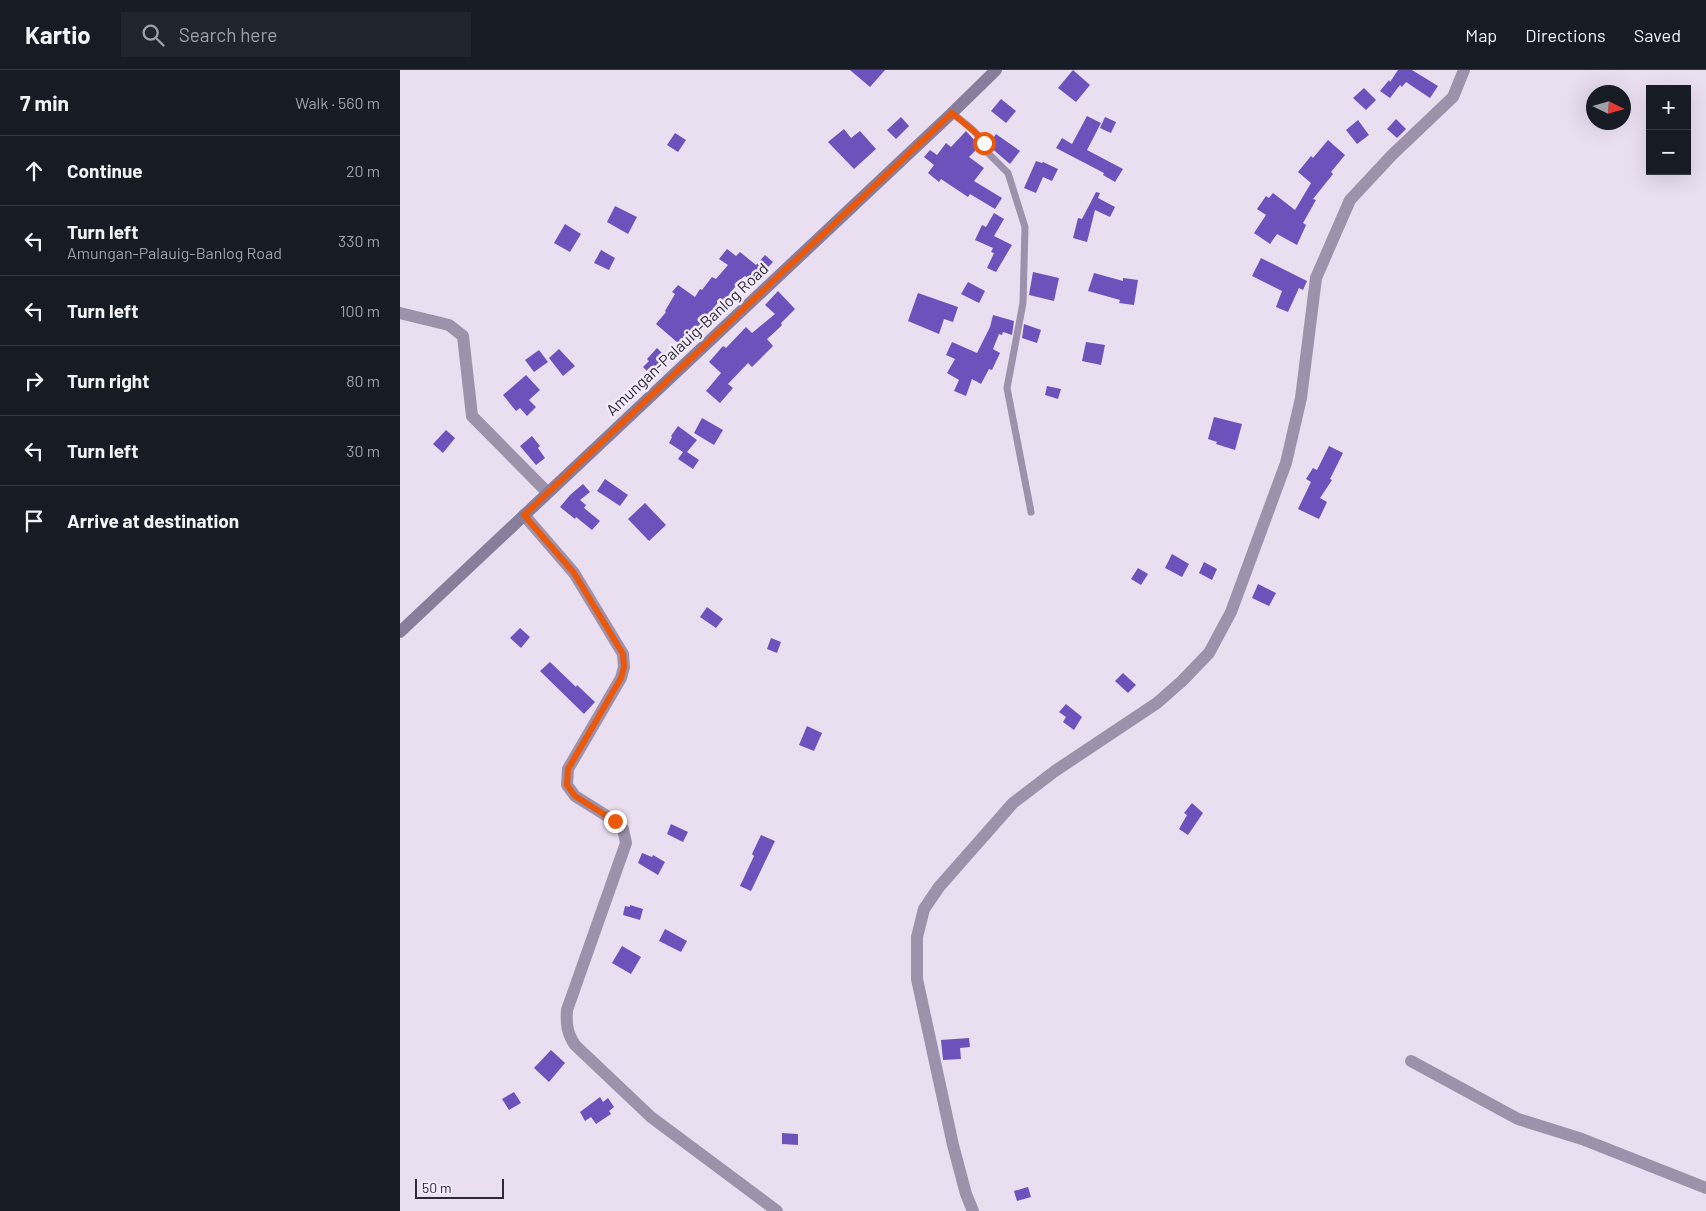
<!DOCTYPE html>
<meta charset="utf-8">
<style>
:root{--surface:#171b24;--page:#20242c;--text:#f1f3f6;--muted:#9ea1a6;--line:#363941}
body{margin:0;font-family:Barlow,sans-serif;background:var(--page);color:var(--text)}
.controls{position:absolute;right:15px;top:15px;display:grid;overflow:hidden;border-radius:0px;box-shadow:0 5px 20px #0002}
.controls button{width:45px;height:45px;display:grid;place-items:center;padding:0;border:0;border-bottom:1px solid var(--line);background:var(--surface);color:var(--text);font:25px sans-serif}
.compass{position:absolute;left:1186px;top:15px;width:45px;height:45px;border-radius:50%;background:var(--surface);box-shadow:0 5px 20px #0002;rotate:95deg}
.scale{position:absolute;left:15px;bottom:12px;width:89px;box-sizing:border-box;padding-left:5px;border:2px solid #2e2a37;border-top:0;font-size:14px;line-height:18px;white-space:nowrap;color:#2e2a37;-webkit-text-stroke:4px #f3ebf9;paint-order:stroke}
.stop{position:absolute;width:15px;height:15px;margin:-11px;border:4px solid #ea580c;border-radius:50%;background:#fff}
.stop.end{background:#ea580c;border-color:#fff;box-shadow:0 1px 5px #0008}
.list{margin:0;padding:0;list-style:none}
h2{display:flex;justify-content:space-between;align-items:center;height:65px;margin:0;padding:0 20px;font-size:21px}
h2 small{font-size:16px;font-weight:400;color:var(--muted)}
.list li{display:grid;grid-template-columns:32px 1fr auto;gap:15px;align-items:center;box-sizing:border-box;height:70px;padding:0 20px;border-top:1px solid var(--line)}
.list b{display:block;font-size:19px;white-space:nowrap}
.list p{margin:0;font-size:16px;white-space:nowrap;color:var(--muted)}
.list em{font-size:16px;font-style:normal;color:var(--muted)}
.icon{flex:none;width:28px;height:28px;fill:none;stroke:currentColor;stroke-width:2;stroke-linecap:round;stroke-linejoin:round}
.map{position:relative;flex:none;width:1306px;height:1141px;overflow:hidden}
header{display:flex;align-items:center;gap:30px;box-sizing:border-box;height:70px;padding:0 25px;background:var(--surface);border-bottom:1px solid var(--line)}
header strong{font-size:24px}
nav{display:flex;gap:28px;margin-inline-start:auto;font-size:18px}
.search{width:350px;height:45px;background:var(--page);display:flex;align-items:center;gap:12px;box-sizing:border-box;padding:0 18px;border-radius:0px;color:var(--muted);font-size:19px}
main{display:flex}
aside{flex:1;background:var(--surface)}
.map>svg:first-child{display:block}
.building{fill:#6d52bc}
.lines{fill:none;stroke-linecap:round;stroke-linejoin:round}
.service{stroke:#9d91ab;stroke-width:7}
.minor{stroke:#9d91ab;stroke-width:12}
.secondary{stroke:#897d9c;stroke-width:12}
.route{stroke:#ea580c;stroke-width:6}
.labels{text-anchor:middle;stroke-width:5;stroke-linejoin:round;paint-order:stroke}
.street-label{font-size:16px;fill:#2e2a37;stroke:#f3ebf9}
</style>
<header>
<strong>Kartio</strong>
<div class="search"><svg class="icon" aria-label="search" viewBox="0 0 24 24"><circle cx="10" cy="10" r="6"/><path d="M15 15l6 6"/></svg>Search here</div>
<nav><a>Map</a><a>Directions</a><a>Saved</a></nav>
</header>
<main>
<aside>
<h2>7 min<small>Walk · 560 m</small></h2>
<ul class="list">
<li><svg class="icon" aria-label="ahead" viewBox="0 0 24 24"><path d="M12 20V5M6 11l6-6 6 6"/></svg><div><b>Continue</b></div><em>20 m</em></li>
<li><svg class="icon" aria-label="left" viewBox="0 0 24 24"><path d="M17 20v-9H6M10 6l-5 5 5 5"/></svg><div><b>Turn left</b><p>Amungan-Palauig-Banlog Road</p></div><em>330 m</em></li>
<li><svg class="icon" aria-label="left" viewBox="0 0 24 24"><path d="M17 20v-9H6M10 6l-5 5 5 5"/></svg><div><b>Turn left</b></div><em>100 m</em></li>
<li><svg class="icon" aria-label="right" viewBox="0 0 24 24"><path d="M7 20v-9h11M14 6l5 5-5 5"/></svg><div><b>Turn right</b></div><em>80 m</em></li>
<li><svg class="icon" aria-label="left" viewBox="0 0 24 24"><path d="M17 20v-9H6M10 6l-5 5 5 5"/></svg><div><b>Turn left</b></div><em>30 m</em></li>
<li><svg class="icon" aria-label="arrive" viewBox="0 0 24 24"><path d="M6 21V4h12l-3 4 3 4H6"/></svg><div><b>Arrive at destination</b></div></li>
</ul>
</aside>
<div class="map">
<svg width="1306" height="1141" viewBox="0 0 1306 1141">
<rect width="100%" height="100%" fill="#e9dff1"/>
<g class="building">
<path d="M 450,0 L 485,0 L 470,17 Z"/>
<path d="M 673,0 L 690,15 L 676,32 L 658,18 Z"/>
<path d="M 998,0 L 1012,0 L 1038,16 L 1030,28 L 1006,12 L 1002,17 L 1000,15 L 990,28 L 980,21 L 989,10 L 990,12 Z"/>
<path d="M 964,18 L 976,30 L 966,40 L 953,28 Z"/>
<path d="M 601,29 L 616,41 L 606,53 L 591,41 Z"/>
<path d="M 687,46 L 701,53 L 687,80 L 723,99 L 715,112 L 703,105 L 704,103 L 656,78 L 662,68 L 672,74 Z"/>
<path d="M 501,47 L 509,56 L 496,69 L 487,60 Z"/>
<path d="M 705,47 L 716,52 L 711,63 L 700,58 Z"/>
<path d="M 996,49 L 1006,59 L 997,68 L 987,59 Z"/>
<path d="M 958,50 L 969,65 L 957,74 L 946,60 Z"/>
<path d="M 444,59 L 451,68 L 460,61 L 476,79 L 454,99 L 428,72 Z"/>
<path d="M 566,61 L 576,72 L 579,77 L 569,87 L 584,98 L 574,111 L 602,128 L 595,139 L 570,124 L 568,127 L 541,109 L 539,112 L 528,103 L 534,95 L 524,87 L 530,80 L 537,85 L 546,73 L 551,77 Z"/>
<path d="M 275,63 L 286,70 L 278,82 L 267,75 Z"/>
<path d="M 596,64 L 620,81 L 610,94 L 590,77 L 589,74 Z"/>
<path d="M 928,70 L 945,85 L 931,102 L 933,104 L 913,129 L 916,130 L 903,153 L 906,155 L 897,175 L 877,164 L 870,174 L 854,163 L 866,145 L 857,139 L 866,126 L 869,128 L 873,123 L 895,140 L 911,113 L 898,102 L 911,86 L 913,88 Z"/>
<path d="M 636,91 L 642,93 L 643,92 L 658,99 L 652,111 L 643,107 L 636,123 L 624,118 Z"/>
<path d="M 696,122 L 700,123 L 698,128 L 715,137 L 710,147 L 695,140 L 687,172 L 673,168 L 678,148 L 682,149 Z"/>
<path d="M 215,136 L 237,147 L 228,164 L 207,152 Z"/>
<path d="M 594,143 L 604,149 L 594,166 L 612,175 L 596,202 L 587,198 L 594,183 L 591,182 L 593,178 L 575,170 L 582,155 L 586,157 Z"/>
<path d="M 165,154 L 181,164 L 170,182 L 154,173 Z"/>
<path d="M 327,179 L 336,186 L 340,182 L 356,195 L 365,185 L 373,192 L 353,213 L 345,206 L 341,209 L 323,233 L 320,230 L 300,256 L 300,257 L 288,269 L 285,266 L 278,273 L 256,254 L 266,242 L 265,241 L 275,224 L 272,222 L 278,215 L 295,227 L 300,219 L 302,220 L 312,207 L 316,209 L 328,195 L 319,189 Z"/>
<path d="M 201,180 L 215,188 L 209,200 L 194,193 Z"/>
<path d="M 861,188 L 907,211 L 903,220 L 899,218 L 888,242 L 876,237 L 882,221 L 852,206 Z"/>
<path d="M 633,202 L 659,208 L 654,231 L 629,225 Z"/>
<path d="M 694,203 L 723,211 L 723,208 L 738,210 L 734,235 L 719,233 L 720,230 L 688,221 Z"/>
<path d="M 568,212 L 585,221 L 579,233 L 561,224 Z"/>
<path d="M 378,221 L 395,239 L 381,253 L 382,255 L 377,260 L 367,269 L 373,276 L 352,297 L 348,293 L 328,314 L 333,318 L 320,333 L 306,321 L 321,303 L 309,292 L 323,276 L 326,278 L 346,257 L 352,263 L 375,244 L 365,235 Z"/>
<path d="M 518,223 L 558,237 L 553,252 L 544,249 L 539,264 L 508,251 Z"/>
<path d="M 593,245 L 614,251 L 612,265 L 603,262 L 602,265 L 599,264 L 593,279 L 600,283 L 592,300 L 589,299 L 581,314 L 572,309 L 566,326 L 554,321 L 559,310 L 547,303 L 555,289 L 546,285 L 552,272 L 577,283 L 590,257 Z"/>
<path d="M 624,254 L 641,260 L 637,273 L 622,268 Z"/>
<path d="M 686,272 L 705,275 L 701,295 L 682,291 Z"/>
<path d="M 257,278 L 268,289 L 252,306 L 243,297 L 249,291 L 247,289 Z"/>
<path d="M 159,279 L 175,296 L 163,306 L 149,288 Z"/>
<path d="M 139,280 L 148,292 L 134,302 L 125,290 Z"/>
<path d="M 126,305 L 140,320 L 129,330 L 136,337 L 127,346 L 120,338 L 116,341 L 103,325 Z"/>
<path d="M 647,316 L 661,319 L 658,329 L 645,325 Z"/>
<path d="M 814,347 L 842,354 L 835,380 L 816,374 L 817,372 L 808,369 Z"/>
<path d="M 302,348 L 323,360 L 314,375 L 294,363 Z"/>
<path d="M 278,356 L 297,370 L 287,382 L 299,390 L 293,399 L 278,389 L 283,382 L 269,373 L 272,367 L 271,366 Z"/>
<path d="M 46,360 L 55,368 L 43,383 L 33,374 Z"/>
<path d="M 132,366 L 140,376 L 138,378 L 145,388 L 136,395 L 120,376 Z"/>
<path d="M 929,376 L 943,383 L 930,409 L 932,410 L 920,428 L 927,432 L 919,449 L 898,439 L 911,412 L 906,409 L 913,398 L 917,400 Z"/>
<path d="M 205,409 L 228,425 L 220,436 L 197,421 Z"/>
<path d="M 183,414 L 190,422 L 180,430 L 186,435 L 184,438 L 200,451 L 192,460 L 176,447 L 175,449 L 160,437 L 170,425 Z"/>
<path d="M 245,433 L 266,455 L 249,471 L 228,449 Z"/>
<path d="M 772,484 L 789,494 L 782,507 L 765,498 Z"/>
<path d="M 804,492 L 817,499 L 812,510 L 799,503 Z"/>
<path d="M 738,498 L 748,504 L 741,515 L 731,509 Z"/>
<path d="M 858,514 L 876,523 L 869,536 L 852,528 Z"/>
<path d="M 307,537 L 323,549 L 316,558 L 300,547 Z"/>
<path d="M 120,558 L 130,567 L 121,578 L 110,568 Z"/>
<path d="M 371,568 L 381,572 L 377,583 L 367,579 Z"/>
<path d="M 150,592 L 176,617 L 177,615 L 195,632 L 184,644 L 140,601 Z"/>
<path d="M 723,603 L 736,615 L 728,623 L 715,611 Z"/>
<path d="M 666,634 L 682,647 L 674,660 L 663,652 L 666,647 L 659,642 Z"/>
<path d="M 407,656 L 422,663 L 414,681 L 399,675 Z"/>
<path d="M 792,733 L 803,743 L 788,765 L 779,759 L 787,745 L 784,743 Z"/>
<path d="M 271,754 L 288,762 L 283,772 L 267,764 Z"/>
<path d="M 361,765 L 375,771 L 351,821 L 340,816 L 354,786 L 352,784 Z"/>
<path d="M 242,783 L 252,787 L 253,785 L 265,792 L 258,805 L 238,793 Z"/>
<path d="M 230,835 L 243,839 L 240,850 L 223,845 L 225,836 L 230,837 Z"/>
<path d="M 265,859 L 287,871 L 281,882 L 259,871 Z"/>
<path d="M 222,876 L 241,887 L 231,904 L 212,893 Z"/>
<path d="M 569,968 L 570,977 L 560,978 L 561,989 L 543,990 L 541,970 Z"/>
<path d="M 151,980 L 165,993 L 149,1012 L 134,998 Z"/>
<path d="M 114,1022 L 121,1033 L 109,1040 L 102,1029 Z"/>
<path d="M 200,1027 L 203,1032 L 208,1028 L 214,1037 L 209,1041 L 211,1044 L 196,1054 L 191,1047 L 185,1051 L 180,1042 Z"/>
<path d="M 382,1063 L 398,1064 L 398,1075 L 382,1074 Z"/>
<path d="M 628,1117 L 631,1127 L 617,1131 L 614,1121 Z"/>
</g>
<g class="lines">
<path class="service" d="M 552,43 C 564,53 583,64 585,80 L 608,103 L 625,157 L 623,233 L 607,318 L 631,442"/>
<g class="minor">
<path d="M 0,243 L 49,255 L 63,266 L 72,346 L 147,422"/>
<path d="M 124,445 L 174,503 L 223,584 L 224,597 L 221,608 L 168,699 L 167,715 L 175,726 L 215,751 L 223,759 L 226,773 L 167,940 C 166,954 167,963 175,975 L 251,1047 L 377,1141"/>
<path d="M 1011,991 L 1118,1049 L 1182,1069 L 1306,1118"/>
<path d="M 573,1141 L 566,1124 L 553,1075 L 517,909 L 517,867 L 524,839 L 539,817 L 613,733 L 655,701 L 757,633 L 782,611 L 809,583 L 831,542 L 886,393 L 901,328 L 916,208 L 950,130 L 992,85 L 1053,27 L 1064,0"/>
</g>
<path class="secondary" d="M 0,562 L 552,43 L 596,0"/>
</g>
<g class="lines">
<path class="route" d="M 215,751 L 175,726 L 167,715 L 168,699 L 221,608 L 224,597 L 223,584 L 174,503 L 124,445 L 552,43 L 577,64 L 584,73"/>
</g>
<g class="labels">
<g class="street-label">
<text transform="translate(287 269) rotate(-43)" y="6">Amungan-Palauig-Banlog Road</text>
</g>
</g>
</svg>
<div class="controls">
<button>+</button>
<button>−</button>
</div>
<svg class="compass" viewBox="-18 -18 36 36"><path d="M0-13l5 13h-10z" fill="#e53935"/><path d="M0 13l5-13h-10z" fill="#9ea1a6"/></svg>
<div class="scale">50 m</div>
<div class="stop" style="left:584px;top:73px"></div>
<div class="stop end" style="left:215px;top:751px"></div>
</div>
</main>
